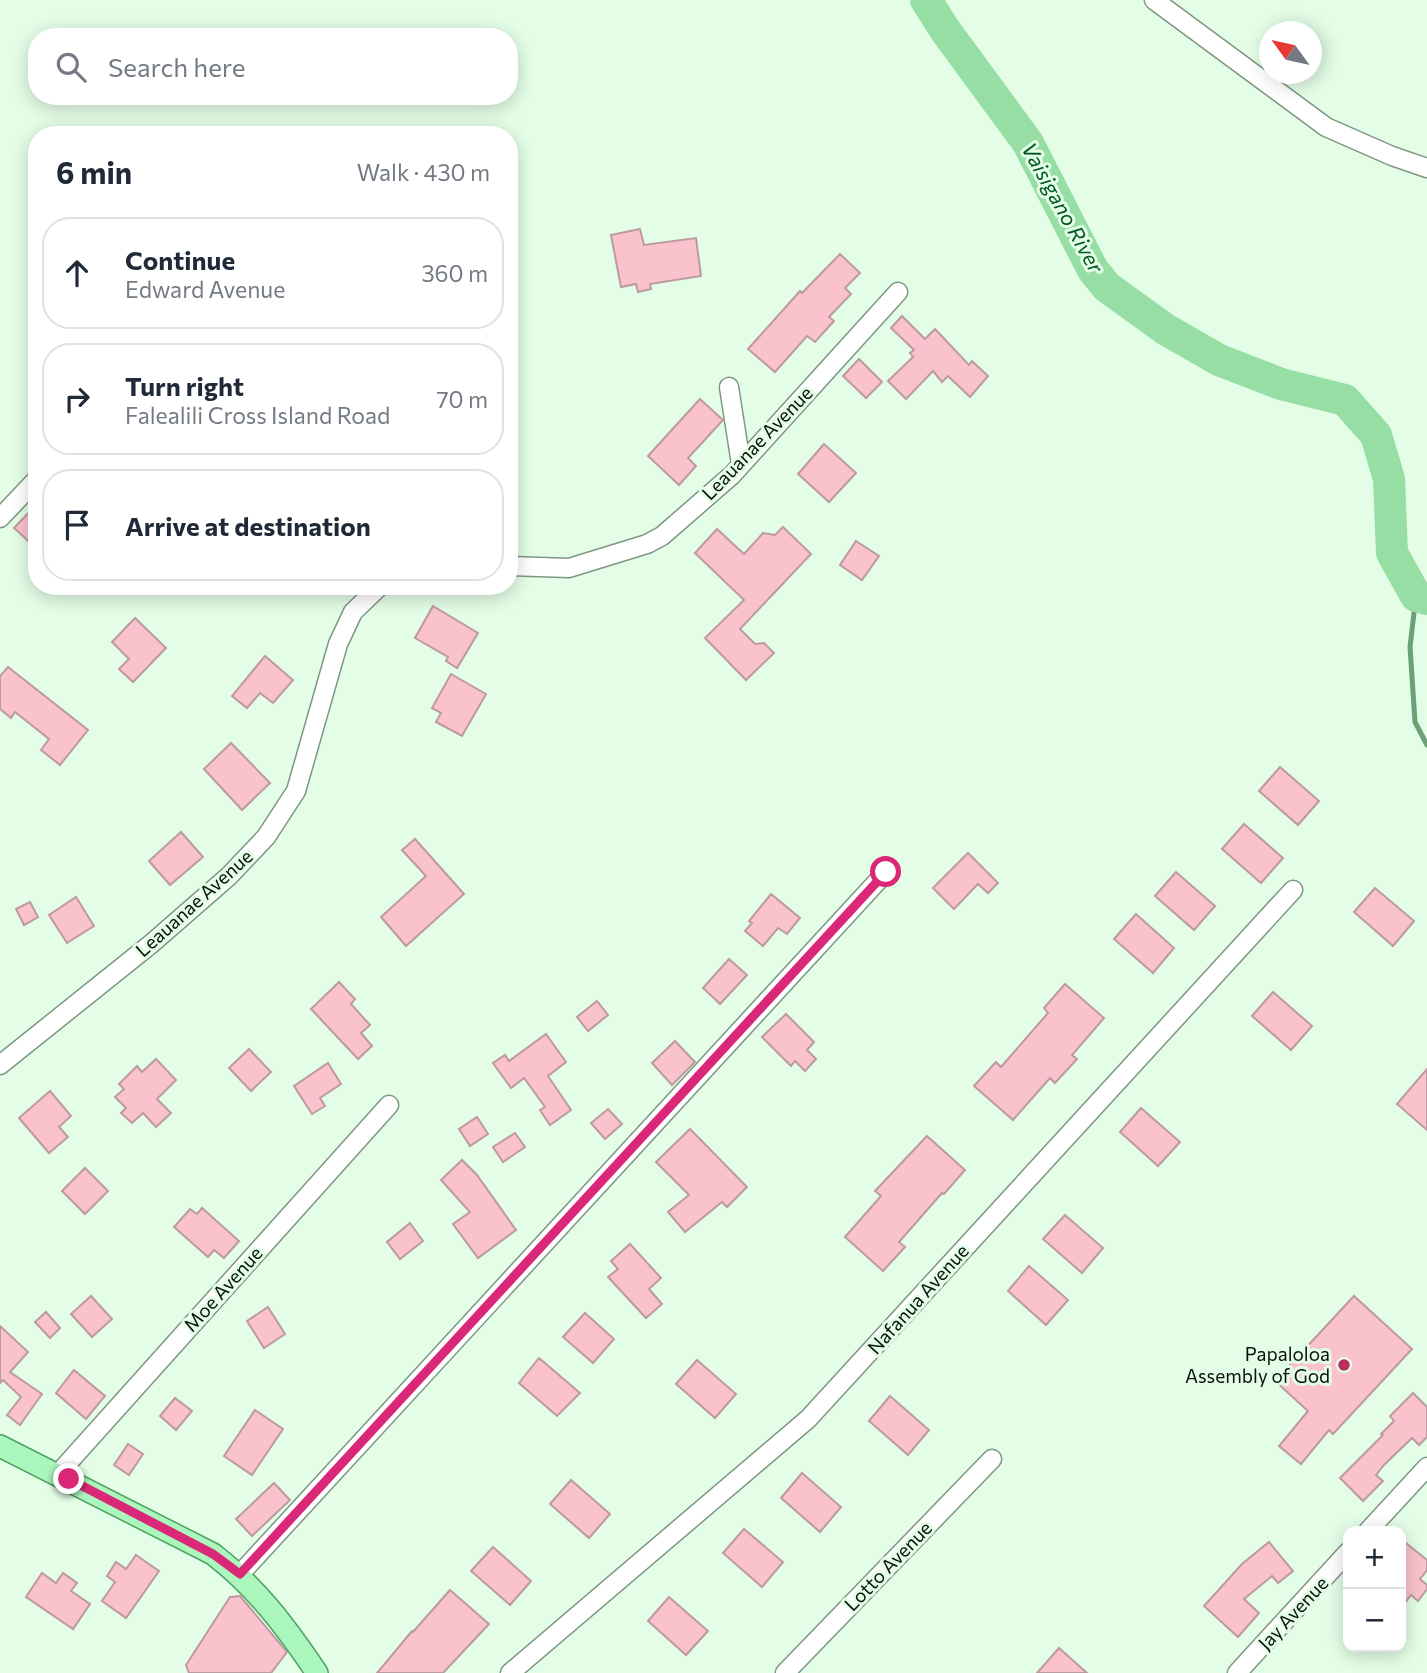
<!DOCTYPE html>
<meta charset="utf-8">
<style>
:root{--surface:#fff;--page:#f2f2f3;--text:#1f2937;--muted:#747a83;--line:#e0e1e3}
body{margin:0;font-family:Commissioner,sans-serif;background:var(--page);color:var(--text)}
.controls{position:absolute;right:21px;bottom:21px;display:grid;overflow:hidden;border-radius:14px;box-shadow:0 4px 18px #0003}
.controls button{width:63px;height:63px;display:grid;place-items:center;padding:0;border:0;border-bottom:2px solid var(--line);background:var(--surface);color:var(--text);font:35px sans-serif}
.compass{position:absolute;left:1259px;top:21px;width:63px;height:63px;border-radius:50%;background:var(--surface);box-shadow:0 4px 18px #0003;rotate:303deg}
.stop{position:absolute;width:21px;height:21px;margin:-16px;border:5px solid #db2777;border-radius:50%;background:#fff}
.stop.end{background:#db2777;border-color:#fff;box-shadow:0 2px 7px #0008}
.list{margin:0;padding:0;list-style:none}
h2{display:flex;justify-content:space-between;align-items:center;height:91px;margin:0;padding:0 28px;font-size:30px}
h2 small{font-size:23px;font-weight:400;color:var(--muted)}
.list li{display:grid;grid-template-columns:46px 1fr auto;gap:21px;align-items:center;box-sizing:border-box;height:112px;margin:0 14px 14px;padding:0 14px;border:2px solid var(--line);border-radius:28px}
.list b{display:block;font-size:26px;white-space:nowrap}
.list p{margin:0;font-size:23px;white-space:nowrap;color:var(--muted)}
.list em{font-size:23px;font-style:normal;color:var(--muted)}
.icon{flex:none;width:38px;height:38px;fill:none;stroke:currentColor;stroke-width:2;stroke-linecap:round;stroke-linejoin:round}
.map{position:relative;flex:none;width:1427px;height:1673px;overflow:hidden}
.search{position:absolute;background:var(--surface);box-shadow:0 4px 18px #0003;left:28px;top:28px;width:490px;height:77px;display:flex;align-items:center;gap:18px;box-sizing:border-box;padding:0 24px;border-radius:28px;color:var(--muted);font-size:26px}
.panel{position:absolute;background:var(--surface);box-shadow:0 4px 18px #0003;left:28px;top:126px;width:490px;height:469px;border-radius:28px}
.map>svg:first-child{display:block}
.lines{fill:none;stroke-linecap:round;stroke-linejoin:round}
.stream{stroke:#6ca075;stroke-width:5}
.river{stroke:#96dea3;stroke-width:32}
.building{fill:#f9c2cc;stroke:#bc9aa0;stroke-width:2}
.minor-casing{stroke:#7e9782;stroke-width:21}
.major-casing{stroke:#4da261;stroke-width:24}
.minor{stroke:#fff;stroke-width:18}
.major{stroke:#aaf6bc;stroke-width:21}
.route{stroke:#db2777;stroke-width:9}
.poi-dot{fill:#bc2e5d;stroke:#e3fde6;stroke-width:2.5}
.labels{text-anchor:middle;stroke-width:6;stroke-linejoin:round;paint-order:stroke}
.street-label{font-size:19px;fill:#09110a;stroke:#e3fde6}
.poi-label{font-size:19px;fill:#09110a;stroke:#e3fde6;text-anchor:end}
.water-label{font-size:21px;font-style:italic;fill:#015723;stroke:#e3fde6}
</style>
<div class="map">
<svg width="1427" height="1673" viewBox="0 0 1427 1673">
<rect width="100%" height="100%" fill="#e3fde6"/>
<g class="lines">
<path class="stream" d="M 1416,596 L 1410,647 L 1415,722 L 1427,745"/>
<path class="river" d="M 926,0 L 945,30 L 1028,143 L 1093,270 L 1107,287 L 1165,329 L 1219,360 L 1281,384 L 1345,400 L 1376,435 L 1389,479 L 1392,553 L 1416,596 L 1427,599"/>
</g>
<g class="building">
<path d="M 640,229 L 644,245 L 696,238 L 701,276 L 650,284 L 651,289 L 638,292 L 636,284 L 621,287 L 611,235 Z"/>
<path d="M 840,254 L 860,273 L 845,288 L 851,294 L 829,317 L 834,321 L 815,342 L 807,336 L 775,372 L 748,349 L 800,291 L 802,293 Z"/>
<path d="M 902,316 L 925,339 L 935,329 L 969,365 L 972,361 L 988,376 L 970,397 L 948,376 L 942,382 L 933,371 L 906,399 L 888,381 L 913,357 L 910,353 L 914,350 L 891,328 Z"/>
<path d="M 859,359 L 882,382 L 866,398 L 843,376 Z"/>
<path d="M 700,399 L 723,420 L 688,458 L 696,466 L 679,485 L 648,456 Z"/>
<path d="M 824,444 L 856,473 L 829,502 L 798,474 Z"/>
<path d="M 37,504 L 37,549 L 14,528 Z"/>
<path d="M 783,527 L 811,554 L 740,629 L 755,644 L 764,643 L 774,653 L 746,680 L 705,638 L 744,600 L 695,553 L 717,529 L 744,554 L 763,533 L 775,535 Z"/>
<path d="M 856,541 L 879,556 L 862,580 L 840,565 Z"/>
<path d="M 433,606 L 478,633 L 457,668 L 446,661 L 448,657 L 415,638 Z"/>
<path d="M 135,618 L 166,648 L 133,682 L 119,669 L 129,659 L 112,642 Z"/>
<path d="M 265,656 L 293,680 L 273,703 L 260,693 L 247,708 L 232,696 Z"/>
<path d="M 8,667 L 88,730 L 60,765 L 41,750 L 49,739 L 15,712 L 11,718 L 0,709 L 0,676 Z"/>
<path d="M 451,674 L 486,694 L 462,736 L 436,722 L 441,713 L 432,708 Z"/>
<path d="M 231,743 L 270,783 L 242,810 L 204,769 Z"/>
<path d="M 1280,767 L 1319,801 L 1298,825 L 1259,791 Z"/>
<path d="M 1244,824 L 1283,858 L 1261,883 L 1222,849 Z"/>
<path d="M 181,832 L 203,857 L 170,885 L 149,861 Z"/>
<path d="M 415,839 L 464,894 L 406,946 L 381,917 L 426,876 L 402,850 Z"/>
<path d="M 968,853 L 998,883 L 988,893 L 978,884 L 954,909 L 933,888 Z"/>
<path d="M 1176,872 L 1215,906 L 1194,930 L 1155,896 Z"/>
<path d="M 1375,888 L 1414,921 L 1393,946 L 1354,912 Z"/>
<path d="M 771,894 L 800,918 L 787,934 L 778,928 L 763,946 L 745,931 L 752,923 L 749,921 Z"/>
<path d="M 76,897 L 94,926 L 67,943 L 49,915 Z"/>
<path d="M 30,902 L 38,917 L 24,925 L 16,909 Z"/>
<path d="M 1136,914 L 1174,948 L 1153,973 L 1114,939 Z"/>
<path d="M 729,959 L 747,975 L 720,1004 L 703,988 Z"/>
<path d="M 339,982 L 355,999 L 351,1004 L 370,1025 L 361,1033 L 372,1046 L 358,1059 L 311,1009 Z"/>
<path d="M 1065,984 L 1104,1018 L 1072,1055 L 1077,1059 L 1055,1083 L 1050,1078 L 1013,1120 L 974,1086 L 996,1062 L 1001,1067 L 1048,1013 L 1044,1008 Z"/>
<path d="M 1273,992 L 1312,1026 L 1291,1050 L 1252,1016 Z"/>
<path d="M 597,1001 L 608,1015 L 588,1031 L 577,1017 Z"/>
<path d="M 786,1014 L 814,1042 L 807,1050 L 816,1059 L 805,1071 L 795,1061 L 791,1066 L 762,1037 Z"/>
<path d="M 546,1034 L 566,1062 L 548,1076 L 571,1110 L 550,1125 L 540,1110 L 545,1107 L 524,1078 L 511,1088 L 493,1063 L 505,1055 L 509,1061 Z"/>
<path d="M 675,1041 L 695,1062 L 672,1085 L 652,1063 Z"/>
<path d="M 249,1049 L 271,1072 L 251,1091 L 229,1068 Z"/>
<path d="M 156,1059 L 176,1080 L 157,1099 L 171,1113 L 156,1127 L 143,1113 L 132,1123 L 121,1113 L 126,1108 L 115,1097 L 124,1089 L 119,1084 L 137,1066 L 142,1072 Z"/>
<path d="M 328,1063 L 341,1084 L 320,1098 L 325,1106 L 312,1114 L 294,1086 Z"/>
<path d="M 1427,1069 L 1427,1130 L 1397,1104 Z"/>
<path d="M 50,1091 L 71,1116 L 59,1127 L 68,1137 L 49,1153 L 19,1118 Z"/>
<path d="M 1141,1108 L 1180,1142 L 1158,1166 L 1120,1132 Z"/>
<path d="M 608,1109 L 622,1124 L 605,1139 L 591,1123 Z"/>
<path d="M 477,1117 L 488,1134 L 470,1146 L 459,1129 Z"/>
<path d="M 690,1129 L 747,1187 L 727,1207 L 722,1202 L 685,1232 L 668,1212 L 689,1195 L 656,1162 Z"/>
<path d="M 515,1133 L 525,1147 L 503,1162 L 493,1147 Z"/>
<path d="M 927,1136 L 965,1170 L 944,1194 L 942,1193 L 899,1242 L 905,1247 L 883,1271 L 845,1237 L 881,1196 L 875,1191 Z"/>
<path d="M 462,1160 L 477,1175 L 516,1230 L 478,1258 L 453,1224 L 470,1212 L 441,1180 Z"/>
<path d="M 85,1168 L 108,1191 L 85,1214 L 62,1191 Z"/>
<path d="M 202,1208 L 239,1241 L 224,1258 L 214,1250 L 208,1257 L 174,1227 L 190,1209 L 197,1214 Z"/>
<path d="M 1065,1215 L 1103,1248 L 1082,1273 L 1043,1239 Z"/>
<path d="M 410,1223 L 423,1241 L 400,1259 L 387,1242 Z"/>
<path d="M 630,1244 L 661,1278 L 649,1289 L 662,1304 L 646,1318 L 608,1277 L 618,1269 L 611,1261 Z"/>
<path d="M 1029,1266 L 1068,1300 L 1046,1325 L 1008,1291 Z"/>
<path d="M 91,1296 L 112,1319 L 92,1337 L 71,1314 Z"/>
<path d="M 1354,1296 L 1412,1349 L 1333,1434 L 1329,1430 L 1301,1464 L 1279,1446 L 1308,1411 L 1275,1381 Z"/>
<path d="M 268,1307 L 285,1334 L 264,1348 L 247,1321 Z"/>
<path d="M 46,1312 L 60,1328 L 50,1338 L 35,1322 Z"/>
<path d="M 585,1313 L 614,1339 L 593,1363 L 563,1337 Z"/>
<path d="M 0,1326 L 28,1352 L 10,1372 L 42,1394 L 20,1425 L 7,1415 L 21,1397 L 3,1380 L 0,1383 Z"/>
<path d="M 539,1358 L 580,1393 L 557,1416 L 519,1383 Z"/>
<path d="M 697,1360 L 736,1394 L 715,1418 L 676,1384 Z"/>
<path d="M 74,1370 L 105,1396 L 86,1419 L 56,1393 Z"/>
<path d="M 1413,1393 L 1427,1407 L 1427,1437 L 1419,1445 L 1412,1438 L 1384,1465 L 1376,1475 L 1383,1481 L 1363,1501 L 1340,1478 L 1383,1435 L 1381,1434 L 1394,1421 L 1390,1416 Z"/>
<path d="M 890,1396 L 929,1430 L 908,1455 L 869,1421 Z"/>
<path d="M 175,1398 L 192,1411 L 176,1430 L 160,1416 Z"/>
<path d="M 255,1410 L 283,1429 L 252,1475 L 224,1456 Z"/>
<path d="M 128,1444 L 143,1454 L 129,1475 L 114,1465 Z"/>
<path d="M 802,1473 L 841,1507 L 820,1532 L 781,1498 Z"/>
<path d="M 571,1480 L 610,1514 L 589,1538 L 550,1504 Z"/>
<path d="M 274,1483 L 290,1500 L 252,1536 L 236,1519 Z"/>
<path d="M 744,1529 L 783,1562 L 762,1587 L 723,1553 Z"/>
<path d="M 1401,1539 L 1427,1560 L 1427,1570 L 1420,1579 L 1427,1585 L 1427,1589 L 1418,1601 L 1411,1595 L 1401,1608 Z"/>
<path d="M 1269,1542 L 1293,1571 L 1278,1583 L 1272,1576 L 1244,1599 L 1259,1613 L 1238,1637 L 1204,1606 L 1242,1564 Z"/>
<path d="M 493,1547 L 531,1581 L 510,1605 L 471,1571 Z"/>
<path d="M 136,1555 L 159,1571 L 126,1618 L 102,1601 L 115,1582 L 107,1576 L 116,1562 L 126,1569 Z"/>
<path d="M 42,1573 L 56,1583 L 63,1573 L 77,1583 L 71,1591 L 90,1604 L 73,1629 L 26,1597 Z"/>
<path d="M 450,1590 L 489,1624 L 443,1673 L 377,1673 L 412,1631 L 413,1632 Z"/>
<path d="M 240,1596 L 287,1652 L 271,1673 L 189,1673 L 186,1665 L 230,1597 Z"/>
<path d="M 669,1597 L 708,1631 L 686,1655 L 648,1621 Z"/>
<path d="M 1059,1648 L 1087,1673 L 1037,1673 Z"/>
</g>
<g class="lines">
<defs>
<g id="minor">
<path d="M 1154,0 L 1326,127 L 1392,156 L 1427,168"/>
<path d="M 729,387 L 741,464"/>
<path d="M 0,518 L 37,479"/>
<path d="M 509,566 L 569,568 L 647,544 L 662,536 L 732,475 L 898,292"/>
<path d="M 0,1065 L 151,944 L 229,876 L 266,837 L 296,791 L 338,644 L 353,612 L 380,586"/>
<path d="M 58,1474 L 389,1105"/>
<path d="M 1368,1531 L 1427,1467"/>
<path d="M 240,1574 L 886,872"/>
<path d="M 510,1673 L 808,1419 L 1293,890"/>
<path d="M 785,1673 L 992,1459"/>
<path d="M 1237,1673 L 1348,1552"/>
</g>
<path id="major" d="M 0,1446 L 213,1554 C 257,1588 286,1627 317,1673"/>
</defs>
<use href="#minor" class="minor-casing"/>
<use href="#major" class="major-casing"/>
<use href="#minor" class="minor"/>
<use href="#major" class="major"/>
</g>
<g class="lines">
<path class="route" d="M 69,1479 L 213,1554 L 240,1574 L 886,872"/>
</g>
<circle class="poi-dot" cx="1344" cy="1365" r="7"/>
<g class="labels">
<g class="street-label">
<text transform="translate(757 443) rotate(-46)" y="7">Leauanae Avenue</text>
<text transform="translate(194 903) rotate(-42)" y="7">Leauanae Avenue</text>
<text transform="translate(223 1289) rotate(-48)" y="7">Moe Avenue</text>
<text transform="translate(918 1299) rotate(-48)" y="7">Nafanua Avenue</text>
<text transform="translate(888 1566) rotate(-46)" y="7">Lotto Avenue</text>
<text transform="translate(1293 1613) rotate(-47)" y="7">Jay Avenue</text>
</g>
<g class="poi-label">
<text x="1330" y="1361">Papaloloa<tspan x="1330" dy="22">Assembly of God</tspan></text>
</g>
<g class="water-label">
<text transform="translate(1062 208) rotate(61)" y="7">Vaisigano River</text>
</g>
</g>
</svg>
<div class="controls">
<button>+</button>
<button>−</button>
</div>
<svg class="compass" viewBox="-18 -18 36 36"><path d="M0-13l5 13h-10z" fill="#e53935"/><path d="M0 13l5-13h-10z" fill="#747a83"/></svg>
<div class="stop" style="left:886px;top:872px"></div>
<div class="stop end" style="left:69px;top:1479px"></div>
<div class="search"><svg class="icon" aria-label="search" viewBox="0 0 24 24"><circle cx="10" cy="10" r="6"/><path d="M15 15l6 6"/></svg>Search here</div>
<section class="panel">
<h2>6 min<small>Walk · 430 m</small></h2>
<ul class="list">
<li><svg class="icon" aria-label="ahead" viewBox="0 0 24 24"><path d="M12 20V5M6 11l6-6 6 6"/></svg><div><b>Continue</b><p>Edward Avenue</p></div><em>360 m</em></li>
<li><svg class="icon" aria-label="right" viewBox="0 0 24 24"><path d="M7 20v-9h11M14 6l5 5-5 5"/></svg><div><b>Turn right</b><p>Falealili Cross Island Road</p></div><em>70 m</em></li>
<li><svg class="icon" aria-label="arrive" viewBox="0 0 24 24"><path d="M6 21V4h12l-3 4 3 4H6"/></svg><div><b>Arrive at destination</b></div></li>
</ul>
</section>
</div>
